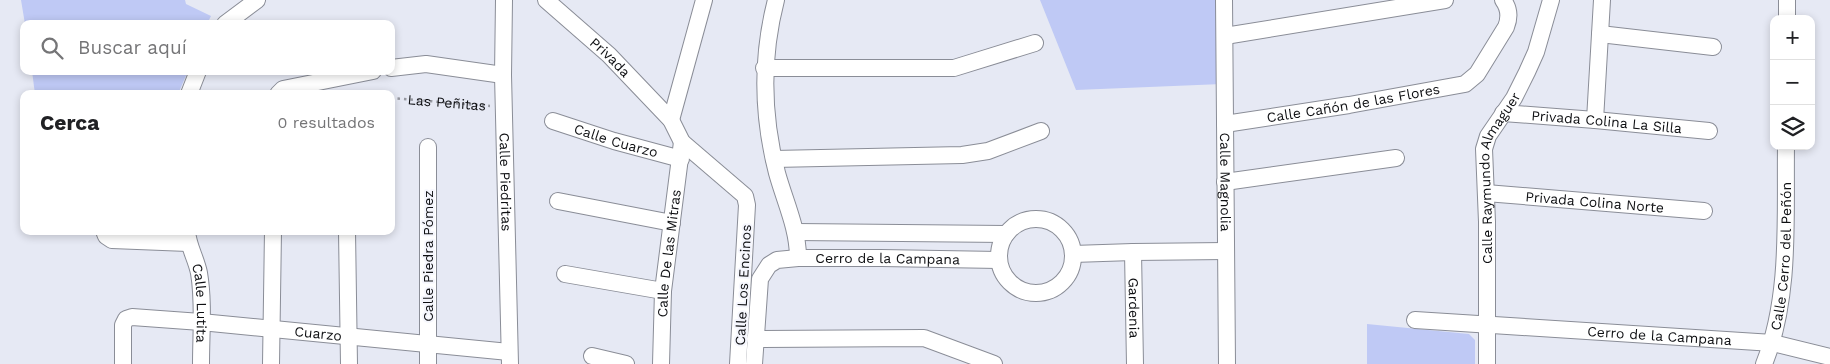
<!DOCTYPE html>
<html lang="es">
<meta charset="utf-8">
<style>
:root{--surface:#fff;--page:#f2f2f2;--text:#202124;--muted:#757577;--line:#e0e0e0}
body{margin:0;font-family:"Work Sans",sans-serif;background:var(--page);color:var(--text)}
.controls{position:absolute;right:15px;top:15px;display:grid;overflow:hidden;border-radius:10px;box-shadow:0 2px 8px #0003}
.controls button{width:45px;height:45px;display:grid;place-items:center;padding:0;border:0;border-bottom:1px solid var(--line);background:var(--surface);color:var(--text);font:25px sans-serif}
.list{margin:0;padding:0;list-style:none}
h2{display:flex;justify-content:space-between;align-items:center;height:65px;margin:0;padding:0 20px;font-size:21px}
h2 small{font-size:16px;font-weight:400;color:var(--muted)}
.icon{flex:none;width:28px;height:28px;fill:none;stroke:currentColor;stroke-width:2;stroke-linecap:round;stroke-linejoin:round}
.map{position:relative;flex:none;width:1830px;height:364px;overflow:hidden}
.search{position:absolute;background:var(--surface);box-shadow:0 2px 8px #0003;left:20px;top:20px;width:375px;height:55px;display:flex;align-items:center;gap:12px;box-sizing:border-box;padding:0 18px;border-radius:10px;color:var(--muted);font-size:19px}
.panel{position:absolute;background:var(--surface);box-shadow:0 2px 8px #0003;left:20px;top:90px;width:375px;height:145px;border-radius:10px}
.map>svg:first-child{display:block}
.green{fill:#bfc9f5}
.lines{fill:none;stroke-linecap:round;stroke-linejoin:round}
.minor-casing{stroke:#8a8d97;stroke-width:18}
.path{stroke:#9698a0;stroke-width:2.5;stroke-dasharray:2.5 4;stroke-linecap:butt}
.minor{stroke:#fff;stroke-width:16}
.labels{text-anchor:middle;stroke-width:4;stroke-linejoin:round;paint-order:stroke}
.street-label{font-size:14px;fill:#0e0f12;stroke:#f5f6fd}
</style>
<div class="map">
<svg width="1830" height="364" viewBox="0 0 1830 364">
<rect width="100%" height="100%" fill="#e6e9f4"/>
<g class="green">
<path d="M 21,0 L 185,0 L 186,4 L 211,16 L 207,24 L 25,24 Z"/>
<path d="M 1040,0 L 1221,0 L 1222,84 L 1076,90 Z"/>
<path d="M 32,71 L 188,71 L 178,94 L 35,94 Z"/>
<path d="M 1367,324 L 1469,334 L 1475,340 L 1475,364 L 1367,364 Z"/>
</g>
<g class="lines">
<defs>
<g id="minor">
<path id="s2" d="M 504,0 L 503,75 L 510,364"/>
<path id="s3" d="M 546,0 L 609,55 L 671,120 L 682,142 L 745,196 L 747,205 L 738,364"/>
<path d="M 776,0 C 761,58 762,115 777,173 C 785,202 798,228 798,258"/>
<path id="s4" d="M 1224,0 L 1227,364"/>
<path d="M 1787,19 L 1787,0"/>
<path d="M 225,24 L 257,0"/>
<path d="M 1600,34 L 1713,47"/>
<path d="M 1225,36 L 1445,0"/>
<path d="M 391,68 L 426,64 L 503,75"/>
<path d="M 764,68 L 954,68 L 1035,43"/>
<path d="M 189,94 L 198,71"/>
<path d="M 278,94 L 283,89 L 373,71"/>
<path id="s5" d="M 1503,113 L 1595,120 L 1709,131"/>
<path d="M 671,120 L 704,0"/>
<path d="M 1595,120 L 1602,0"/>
<path id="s6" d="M 553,121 L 614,141 L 681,159"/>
<path id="s7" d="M 1225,124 L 1349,105 L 1465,84 L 1477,74 L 1506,27 C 1510,17 1509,8 1503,0"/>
<path d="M 428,147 L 428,364"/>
<path d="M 774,159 L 962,155 L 988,151 L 1041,131"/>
<path d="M 1225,182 L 1396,158"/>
<path id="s8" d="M 1486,193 L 1704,211"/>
<path d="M 558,201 L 672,223"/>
<circle cx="1036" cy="256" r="37"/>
<path d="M 104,231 L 106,236 L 112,240 L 188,243"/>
<path id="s9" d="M 187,231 C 188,246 196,258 199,273 C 204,302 201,334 201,364"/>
<path d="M 347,231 L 349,364"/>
<path d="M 796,232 L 1006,234"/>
<path id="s10" d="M 1133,252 L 1135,364"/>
<path d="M 1073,254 L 1133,252 L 1226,251"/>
<path d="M 565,274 L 663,291"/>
<path id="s11" d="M 1415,320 L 1773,343 L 1830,357"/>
<path d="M 755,339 L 924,338 L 994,364"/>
<path d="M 592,356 L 626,364"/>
<path id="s12" d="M 123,364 L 123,325 L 126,319 L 132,317 L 201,322 L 509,352"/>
<path d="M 271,364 L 273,231"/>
<path id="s13" d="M 661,364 L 663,291 L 682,142"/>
<path id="s14" d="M 754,364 L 760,279 L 769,265 L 777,260 L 798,258 L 881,258 L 999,260"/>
<path id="s15" d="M 1487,364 L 1487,222 L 1484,149 L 1488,136 L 1514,98 L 1527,72 L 1536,52 L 1551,0"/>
<path id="s16" d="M 1764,364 C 1791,297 1785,218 1786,146"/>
</g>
</defs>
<use href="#minor" class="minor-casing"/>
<path class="path" id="s1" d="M 391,98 L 490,106"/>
<use href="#minor" class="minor"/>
</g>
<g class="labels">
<g class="street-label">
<text dy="5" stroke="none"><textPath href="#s3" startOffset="86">Privada</textPath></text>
<text dy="5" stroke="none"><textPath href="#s1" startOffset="56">Las Peñitas</textPath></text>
<text dy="5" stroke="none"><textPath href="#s7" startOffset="130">Calle Cañón de las Flores</textPath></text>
<text dy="5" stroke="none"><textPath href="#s5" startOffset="104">Privada Colina La Silla</textPath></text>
<text dy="5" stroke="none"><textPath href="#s6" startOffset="66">Calle Cuarzo</textPath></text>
<text dy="5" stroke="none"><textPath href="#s15" startOffset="190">Calle Raymundo Almaguer</textPath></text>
<text dy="5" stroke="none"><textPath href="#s2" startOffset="182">Calle Piedritas</textPath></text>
<text dy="5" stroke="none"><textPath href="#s4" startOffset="182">Calle Magnolia</textPath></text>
<text dy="5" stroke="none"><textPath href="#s8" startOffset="109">Privada Colina Norte</textPath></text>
<text dy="5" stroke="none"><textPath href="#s13" startOffset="111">Calle De las Mitras</textPath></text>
<text transform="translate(428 256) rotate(-90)" y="5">Calle Piedra Pómez</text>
<text dy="5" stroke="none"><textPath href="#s16" startOffset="110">Calle Cerro del Peñón</textPath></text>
<text dy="5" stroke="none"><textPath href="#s14" startOffset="222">Cerro de la Campana</textPath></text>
<text transform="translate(743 285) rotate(-87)" y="5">Calle Los Encinos</text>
<text dy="5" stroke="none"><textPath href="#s9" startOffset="74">Calle Lutita</textPath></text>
<text dy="5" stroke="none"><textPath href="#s10" startOffset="56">Gardenia</textPath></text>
<text dy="5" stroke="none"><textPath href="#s12" startOffset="239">Cuarzo</textPath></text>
<text dy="5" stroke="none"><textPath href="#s11" startOffset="245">Cerro de la Campana</textPath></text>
</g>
</g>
</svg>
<div class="controls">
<button>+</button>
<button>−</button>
<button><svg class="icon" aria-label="layers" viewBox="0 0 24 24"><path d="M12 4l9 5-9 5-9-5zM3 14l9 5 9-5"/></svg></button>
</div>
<div class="search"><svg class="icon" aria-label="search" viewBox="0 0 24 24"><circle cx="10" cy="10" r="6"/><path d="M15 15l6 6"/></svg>Buscar aquí</div>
<section class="panel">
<h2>Cerca<small>0 resultados</small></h2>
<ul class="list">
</ul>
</section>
</div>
